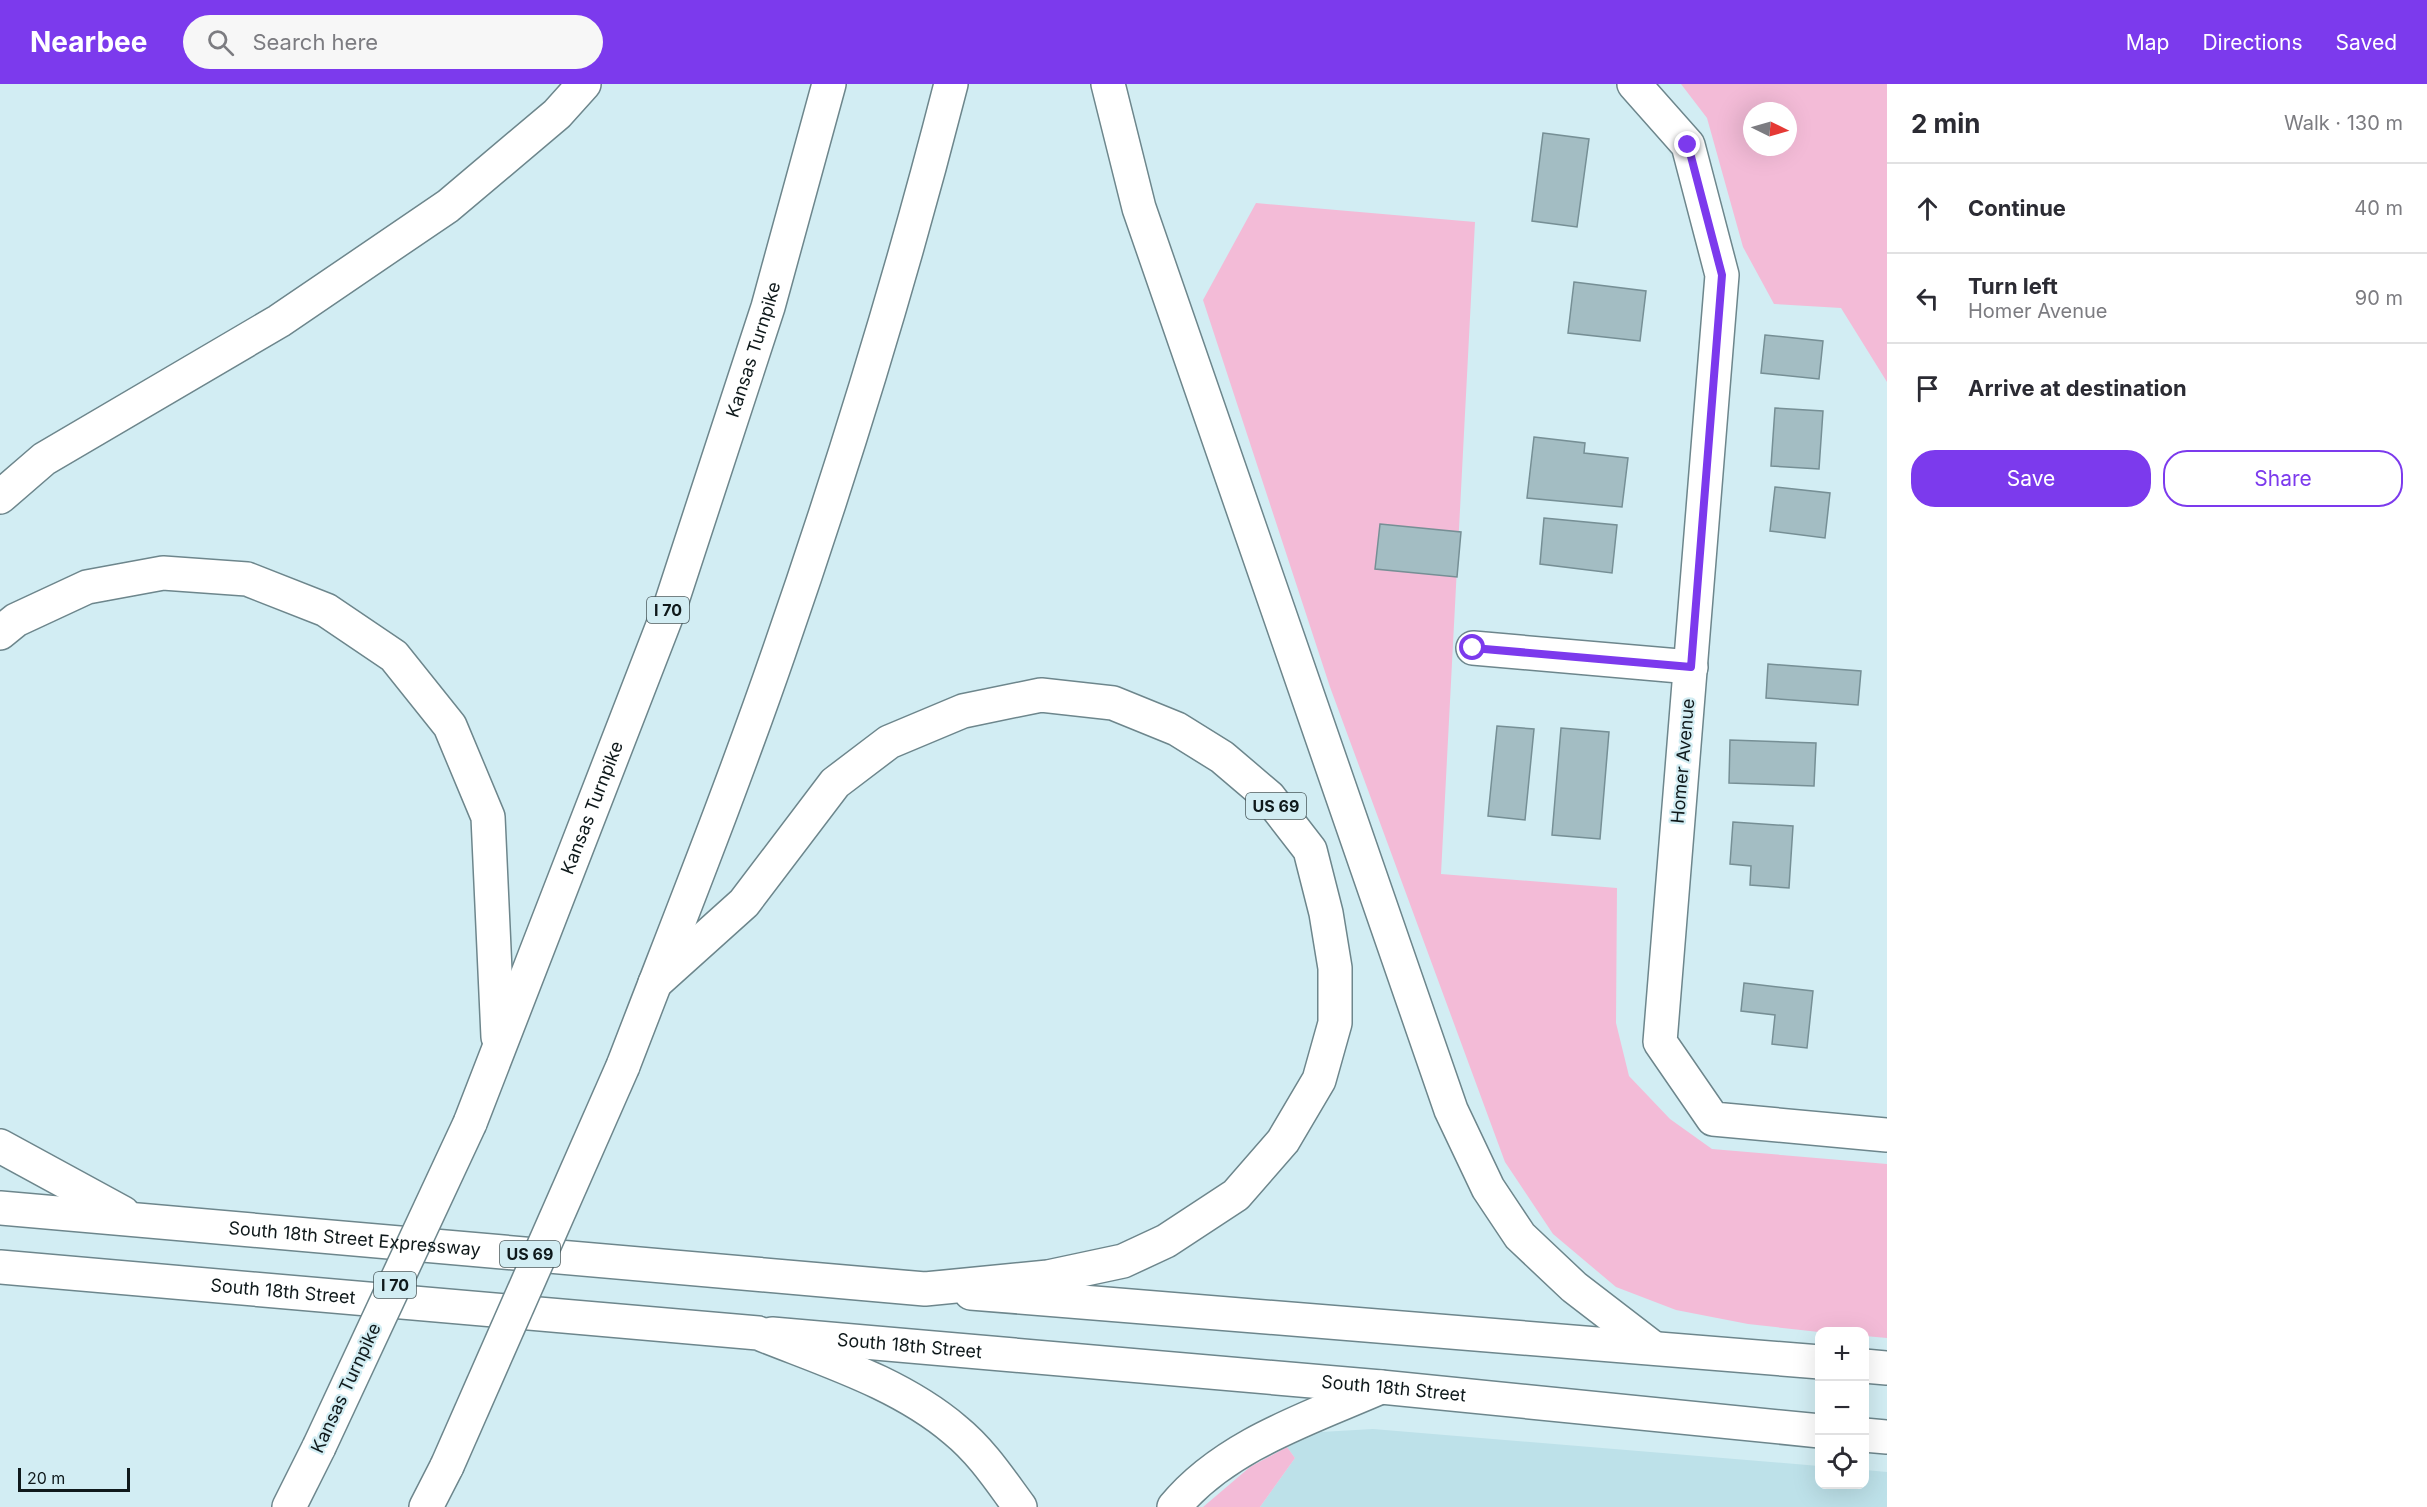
<!DOCTYPE html>
<meta charset="utf-8">
<style>
:root{--surface:#fff;--page:#f7f7f7;--text:#2b2b33;--muted:#7c7c81;--line:#e1e1e2;--accent:#7c3aed}
body{margin:0;font-family:Inter,sans-serif;background:var(--page);color:var(--text)}
.controls{position:absolute;right:18px;bottom:18px;display:grid;overflow:hidden;border-radius:12px;box-shadow:0 6px 24px #0002}
.controls button{width:54px;height:54px;display:grid;place-items:center;padding:0;border:0;border-bottom:2px solid var(--line);background:var(--surface);color:var(--text);font:30px sans-serif}
.compass{position:absolute;left:1743px;top:18px;width:54px;height:54px;border-radius:50%;background:var(--surface);box-shadow:0 6px 24px #0002;rotate:95deg}
.scale{position:absolute;left:18px;bottom:15px;width:112px;box-sizing:border-box;padding-left:6px;border:3px solid #0f191b;border-top:0;font-size:16px;line-height:21px;white-space:nowrap;color:#0f191b;-webkit-text-stroke:4px #d2edf3;paint-order:stroke}
.stop{position:absolute;width:18px;height:18px;margin:-14px;border:4px solid #7c3aed;border-radius:50%;background:#fff}
.stop.end{background:#7c3aed;border-color:#fff;box-shadow:0 2px 6px #0008}
.list{margin:0;padding:0;list-style:none}
h2{display:flex;justify-content:space-between;align-items:center;height:78px;margin:0;padding:0 24px;font-size:26px}
h2 small{font-size:20px;font-weight:400;color:var(--muted)}
.list li{display:grid;grid-template-columns:39px 1fr auto;gap:18px;align-items:center;box-sizing:border-box;height:90px;padding:0 24px;border-top:2px solid var(--line)}
.list b{display:block;font-size:22px;white-space:nowrap}
.list p{margin:0;font-size:20px;white-space:nowrap;color:var(--muted)}
.list em{font-size:20px;font-style:normal;color:var(--muted)}
.actions{display:flex;gap:12px;padding:18px 24px}
.actions a{flex:1;padding:14px 0;border:2px solid var(--accent);border-radius:24px;text-align:center;font-size:21px;color:var(--accent)}
.actions .main{background:var(--accent);color:#fff}
.icon{flex:none;width:33px;height:33px;fill:none;stroke:currentColor;stroke-width:2;stroke-linecap:round;stroke-linejoin:round}
.map{position:relative;flex:none;width:1887px;height:1423px;overflow:hidden}
header{display:flex;align-items:center;gap:36px;box-sizing:border-box;height:84px;padding:0 30px;background:var(--accent);color:#fff}
header strong{font-size:28px}
nav{display:flex;gap:33px;margin-inline-start:auto;font-size:21px}
.search{width:420px;height:54px;background:var(--page);display:flex;align-items:center;gap:15px;box-sizing:border-box;padding:0 21px;border-radius:33px;color:var(--muted);font-size:22px}
main{display:flex}
aside{flex:1;background:var(--surface)}
.map>svg:first-child{display:block}
.built{fill:#bde1e9}
.green{fill:#f3bbd7;fill-rule:evenodd}
.building{fill:#a3bdc3;stroke:#768f95;stroke-width:1.5}
.lines{fill:none;stroke-linecap:round;stroke-linejoin:round}
.minor-casing{stroke:#6d868c;stroke-width:36}
.major-casing{stroke:#6d868c;stroke-width:36}
.highway-casing{stroke:#6d868c;stroke-width:36}
.minor{stroke:#fff;stroke-width:33}
.major{stroke:#fff;stroke-width:33}
.highway{stroke:#fff;stroke-width:33}
.highway-bridge-casing{stroke:#6d868c;stroke-width:36;stroke-linecap:butt}
.highway-bridge{stroke:#fff;stroke-width:33}
.route{stroke:#7c3aed;stroke-width:8}
.labels{text-anchor:middle;stroke-width:4.5;stroke-linejoin:round;paint-order:stroke}
.shield{fill:#d2edf3;stroke:#4a595c;stroke-width:1.5}
.shield-label{font-size:16px;font-weight:bold;fill:#0f191b}
.street-label{font-size:18px;fill:#0f191b;stroke:#d2edf3}
</style>
<header>
<strong>Nearbee</strong>
<div class="search"><svg class="icon" aria-label="search" viewBox="0 0 24 24"><circle cx="10" cy="10" r="6"/><path d="M15 15l6 6"/></svg>Search here</div>
<nav><a>Map</a><a>Directions</a><a>Saved</a></nav>
</header>
<main>
<div class="map">
<svg width="1887" height="1423" viewBox="0 0 1887 1423">
<rect width="100%" height="100%" fill="#d2edf3"/>
<path class="built" d="M 1373,1345 L 1819,1382 L 1820,1400 L 1864,1400 L 1865,1386 L 1887,1388 L 1887,1423 L 1260,1423 L 1295,1374 L 1287,1363 L 1321,1348 Z"/>
<g class="green">
<path d="M 1681,0 L 1887,0 L 1887,298 L 1841,224 L 1774,220 L 1743,163 L 1707,34 ZM 1752,27 L 1788,27 L 1788,63 L 1752,63 Z"/>
<path d="M 1256,119 L 1475,138 L 1441,790 L 1617,804 L 1616,939 L 1629,992 L 1670,1035 L 1712,1065 L 1887,1080 L 1887,1254 L 1865,1252 L 1864,1248 L 1819,1248 L 1748,1240 L 1676,1226 L 1616,1203 L 1553,1150 L 1505,1078 L 1330,603 L 1203,216 Z"/>
<path d="M 1287,1363 L 1295,1374 L 1260,1423 L 1203,1423 L 1250,1383 Z"/>
</g>
<g class="building">
<path d="M 1543,49 L 1589,55 L 1577,143 L 1532,137 Z"/>
<path d="M 1574,198 L 1646,207 L 1640,257 L 1568,249 Z"/>
<path d="M 1765,251 L 1823,257 L 1819,295 L 1761,289 Z"/>
<path d="M 1775,324 L 1823,327 L 1819,385 L 1771,382 Z"/>
<path d="M 1534,353 L 1585,359 L 1584,369 L 1628,374 L 1622,423 L 1527,414 Z"/>
<path d="M 1775,403 L 1830,409 L 1825,454 L 1770,447 Z"/>
<path d="M 1544,434 L 1617,441 L 1612,489 L 1540,480 Z"/>
<path d="M 1380,440 L 1461,448 L 1457,493 L 1375,485 Z"/>
<path d="M 1768,580 L 1861,587 L 1858,621 L 1766,614 Z"/>
<path d="M 1497,642 L 1534,645 L 1525,736 L 1488,732 Z"/>
<path d="M 1561,644 L 1609,648 L 1600,755 L 1552,751 Z"/>
<path d="M 1730,656 L 1816,659 L 1814,702 L 1729,699 Z"/>
<path d="M 1733,738 L 1793,742 L 1789,804 L 1750,801 L 1751,782 L 1730,780 Z"/>
<path d="M 1744,899 L 1813,907 L 1807,964 L 1772,960 L 1775,931 L 1741,927 Z"/>
</g>
<g class="lines">
<defs>
<g id="minor">
<path d="M 1634,0 L 1688,61 L 1722,191 L 1660,958 L 1713,1035 L 1887,1051"/>
<path d="M 1473,564 L 1691,583"/>
</g>
<g id="major">
<path d="M 971,1209 L 1820,1278"/>
<path id="s1" d="M 772,1250 L 1381,1303 L 1820,1347"/>
<path d="M 1864,1282 L 1887,1284"/>
<path d="M 1864,1351 L 1887,1353"/>
</g>
<g id="highway">
<path d="M 1108,0 L 1139,124 L 1451,1026 L 1488,1104 L 1520,1152 L 1574,1203 L 1652,1263"/>
<path d="M 0,413 L 44,375 L 279,237 L 448,122 L 557,30 L 584,0"/>
<path d="M 0,549 L 16,536 L 87,503 L 163,489 L 247,495 L 326,526 L 394,572 L 450,642 L 488,733 L 498,953"/>
<path d="M 623,982 C 676,844 731,707 779,568 C 844,381 902,192 951,0"/>
<path id="s2" d="M 470,1039 L 670,523 L 768,223 L 829,0"/>
<path d="M 0,1062 L 123,1129"/>
<path id="s3" d="M 0,1124 L 925,1205 L 1048,1193 L 1123,1177 L 1166,1157 L 1236,1111 L 1283,1057 L 1319,996 L 1335,939 L 1335,884 L 1326,829 L 1310,766 L 1269,713 L 1222,673 L 1177,645 L 1113,619 L 1041,611 L 963,627 L 889,658 L 835,699 L 744,819 L 655,899"/>
<path id="s4" d="M 0,1183 L 758,1249 C 825,1276 900,1299 955,1346 C 982,1368 1000,1396 1020,1423"/>
<path d="M 289,1423 L 319,1363"/>
<path d="M 426,1423 L 447,1382"/>
<path d="M 1174,1423 C 1225,1361 1310,1334 1381,1303"/>
</g>
</defs>
<use href="#minor" class="minor-casing"/>
<use href="#major" class="major-casing"/>
<use href="#highway" class="highway-casing"/>
<use href="#minor" class="minor"/>
<use href="#major" class="major"/>
<use href="#highway" class="highway"/>
<defs>
<g id="highway-bridge">
<path d="M 319,1363 L 470,1039"/>
<path d="M 447,1382 L 623,982"/>
</g>
</defs>
<use href="#highway-bridge" class="highway-bridge-casing"/>
<use href="#highway-bridge" class="highway-bridge"/>
</g>
<g class="lines">
<path class="route" d="M 1473,564 L 1691,583 L 1722,191 L 1688,61"/>
</g>
<g class="labels">
<g class="shield">
<rect x="647" y="513" width="42" height="26" rx="4.5"/>
<rect x="1246" y="709" width="60" height="26" rx="4.5"/>
<rect x="500" y="1157" width="60" height="26" rx="4.5"/>
<rect x="374" y="1188" width="42" height="26" rx="4.5"/>
</g>
<g class="shield-label">
<text x="668" y="532">I 70</text>
<text x="1276" y="728">US 69</text>
<text x="530" y="1176">US 69</text>
<text x="395" y="1207">I 70</text>
</g>
<g class="street-label">
<text dy="6" stroke="none"><textPath href="#s2" startOffset="824">Kansas Turnpike</textPath></text>
<text transform="translate(1683 677) rotate(-85)" y="6">Homer Avenue</text>
<text dy="6" stroke="none"><textPath href="#s2" startOffset="338">Kansas Turnpike</textPath></text>
<text dy="6" stroke="none"><textPath href="#s3" startOffset="356">South 18th Street Expressway</textPath></text>
<text dy="6" stroke="none"><textPath href="#s4" startOffset="284">South 18th Street</textPath></text>
<text dy="6" stroke="none"><textPath href="#s1" startOffset="138">South 18th Street</textPath></text>
<text transform="translate(346 1304) rotate(-65)" y="6">Kansas Turnpike</text>
<text dy="6" stroke="none"><textPath href="#s1" startOffset="624">South 18th Street</textPath></text>
</g>
</g>
</svg>
<div class="controls">
<button>+</button>
<button>−</button>
<button><svg class="icon" aria-label="locate" viewBox="0 0 24 24"><circle cx="12" cy="12" r="6"/><path d="M12 2v4M12 18v4M2 12h4M18 12h4"/></svg></button>
</div>
<svg class="compass" viewBox="-18 -18 36 36"><path d="M0-13l5 13h-10z" fill="#e53935"/><path d="M0 13l5-13h-10z" fill="#7c7c81"/></svg>
<div class="scale">20 m</div>
<div class="stop" style="left:1473px;top:564px"></div>
<div class="stop end" style="left:1688px;top:61px"></div>
</div>
<aside>
<h2>2 min<small>Walk · 130 m</small></h2>
<ul class="list">
<li><svg class="icon" aria-label="ahead" viewBox="0 0 24 24"><path d="M12 20V5M6 11l6-6 6 6"/></svg><div><b>Continue</b></div><em>40 m</em></li>
<li><svg class="icon" aria-label="left" viewBox="0 0 24 24"><path d="M17 20v-9H6M10 6l-5 5 5 5"/></svg><div><b>Turn left</b><p>Homer Avenue</p></div><em>90 m</em></li>
<li><svg class="icon" aria-label="arrive" viewBox="0 0 24 24"><path d="M6 21V4h12l-3 4 3 4H6"/></svg><div><b>Arrive at destination</b></div></li>
</ul>
<div class="actions"><a class="main">Save</a><a>Share</a></div>
</aside>
</main>
